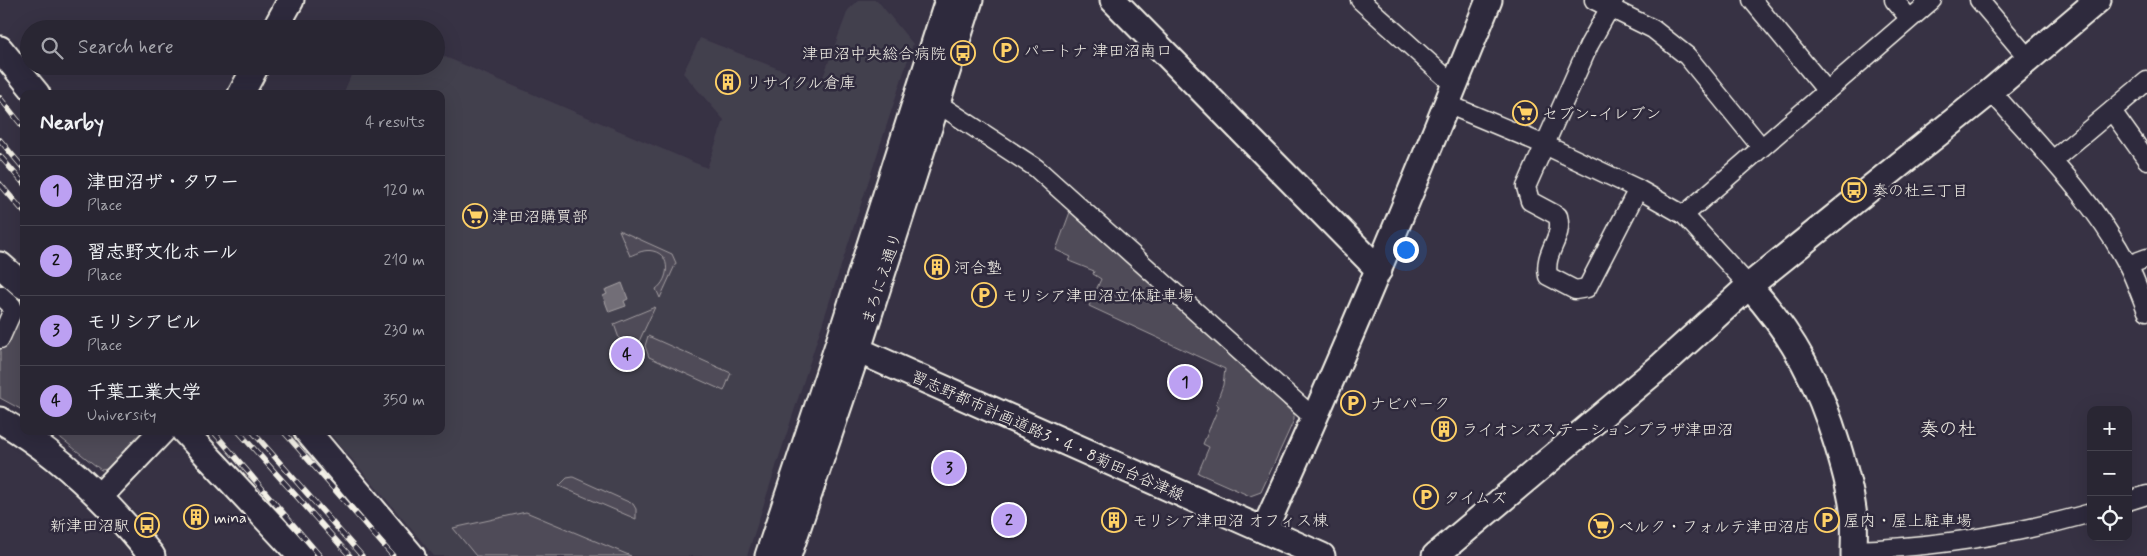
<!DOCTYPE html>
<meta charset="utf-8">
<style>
:root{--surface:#292633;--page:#312e3b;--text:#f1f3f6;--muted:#a5a5ac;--line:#45434e;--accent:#bca0f2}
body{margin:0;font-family:Mynerve,"Klee One",sans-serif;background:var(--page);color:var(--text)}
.controls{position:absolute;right:15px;bottom:15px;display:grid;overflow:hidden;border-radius:10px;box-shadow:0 5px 20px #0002}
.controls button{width:45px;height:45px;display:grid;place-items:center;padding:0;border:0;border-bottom:1px solid var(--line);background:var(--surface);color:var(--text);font:25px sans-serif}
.you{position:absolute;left:1405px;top:249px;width:18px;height:18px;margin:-12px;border:4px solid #fff;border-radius:50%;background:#1a73e8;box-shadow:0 0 0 8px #1a73e833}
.badge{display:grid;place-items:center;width:32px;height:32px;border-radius:50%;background:var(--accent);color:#111;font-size:16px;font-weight:700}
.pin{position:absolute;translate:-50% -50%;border:2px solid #fff;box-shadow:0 1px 5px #0006}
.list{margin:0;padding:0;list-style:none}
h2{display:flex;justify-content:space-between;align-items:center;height:65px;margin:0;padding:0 20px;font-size:21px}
h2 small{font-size:16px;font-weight:400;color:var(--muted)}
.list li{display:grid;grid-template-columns:32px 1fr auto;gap:15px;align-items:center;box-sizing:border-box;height:70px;padding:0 20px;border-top:1px solid var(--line)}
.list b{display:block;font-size:19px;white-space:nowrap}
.list p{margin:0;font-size:16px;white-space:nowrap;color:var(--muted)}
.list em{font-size:16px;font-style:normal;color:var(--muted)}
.icon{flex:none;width:28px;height:28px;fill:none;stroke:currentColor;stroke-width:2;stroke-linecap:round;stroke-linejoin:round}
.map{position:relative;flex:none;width:2147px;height:556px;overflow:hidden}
.search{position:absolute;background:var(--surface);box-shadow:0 5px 20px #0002;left:20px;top:20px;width:425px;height:55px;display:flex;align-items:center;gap:12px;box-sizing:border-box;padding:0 18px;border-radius:28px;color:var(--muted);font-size:19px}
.panel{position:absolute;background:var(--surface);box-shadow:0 5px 20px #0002;left:20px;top:90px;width:425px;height:345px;border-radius:10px}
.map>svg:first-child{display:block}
.built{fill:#433f4e}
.green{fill:#504b59;stroke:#a29ea0}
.water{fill:#726e77;stroke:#a6a2a4}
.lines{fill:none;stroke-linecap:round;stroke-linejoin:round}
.street-casing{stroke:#f4f1e8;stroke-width:21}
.secondary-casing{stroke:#f4f1e8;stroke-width:29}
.street{stroke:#2f2a3d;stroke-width:18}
.secondary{stroke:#2f2a3d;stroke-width:25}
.rail-casing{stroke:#f4f1e8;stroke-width:5.5}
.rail{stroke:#2f2a3d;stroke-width:4;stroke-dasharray:11;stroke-linecap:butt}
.labels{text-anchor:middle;stroke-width:5;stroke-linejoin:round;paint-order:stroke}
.poi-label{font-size:16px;fill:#f4f1e8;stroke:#2f2a3d;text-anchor:start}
.street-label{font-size:16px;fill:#f4f1e8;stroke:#2f2a3d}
.quarter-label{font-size:19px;fill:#f4f1e8;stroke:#2f2a3d}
</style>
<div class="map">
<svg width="2147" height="556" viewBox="0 0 2147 556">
<rect width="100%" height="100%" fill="#373244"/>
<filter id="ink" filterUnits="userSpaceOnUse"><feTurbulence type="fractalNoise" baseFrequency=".02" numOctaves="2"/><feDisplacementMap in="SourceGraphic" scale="10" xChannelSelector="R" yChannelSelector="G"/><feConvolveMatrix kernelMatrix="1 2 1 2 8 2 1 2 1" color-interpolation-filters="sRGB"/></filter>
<g filter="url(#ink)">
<path class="built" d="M 859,0 L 877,0 L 913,44 L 747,556 L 434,556 L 328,431 L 441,431 L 441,94 L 343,94 L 355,66 L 436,66 L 436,53 L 707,168 L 724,120 L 683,73 L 700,38 L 820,85 L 848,10 Z"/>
<g class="green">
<path d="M 1070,212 L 1284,403 L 1284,405 L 1294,414 L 1294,420 L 1261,492 L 1250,496 L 1198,473 L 1209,447 L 1203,444 L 1219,406 L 1216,404 L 1223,385 L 1225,369 L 1089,306 L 1101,279 L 1093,274 L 1094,271 L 1069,261 L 1071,257 L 1056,250 Z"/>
<path d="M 619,230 L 672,254 L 676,263 L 660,298 L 656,289 C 669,280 672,255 653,251 C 645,249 637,253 630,256 Z"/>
<path d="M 655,307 L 635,350 L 621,344 L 614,324 Z"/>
<path d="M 21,309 L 24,311 L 24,411 L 0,398 L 0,351 Z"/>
<path d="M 648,336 L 731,373 L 724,391 L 649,357 L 645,346 Z"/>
<path d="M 52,431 L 143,431 L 107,469 L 101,470 Z"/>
<path d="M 573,477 L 633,504 L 636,509 L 636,519 L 559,486 L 567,478 Z"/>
<path d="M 526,512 L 631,556 L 476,556 L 453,528 Z"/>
</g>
<path class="water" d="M 622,283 L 628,299 L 624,301 L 626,306 L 609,312 L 603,296 L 607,294 L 605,290 Z"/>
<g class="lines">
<defs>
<g id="street">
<path d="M 1360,0 L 1454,85"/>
<path d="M 1594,0 L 1653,29 L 1687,56 L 1761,147"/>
<path d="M 1614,0 L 1589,45 L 1526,187 L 1530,201 L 1558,216 C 1564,240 1543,250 1548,276 L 1575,290 L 1587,288 L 1638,189"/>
<path d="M 1752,0 L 1827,91"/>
<path d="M 1894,0 L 1909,18"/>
<path d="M 1979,0 L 2028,58"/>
<path d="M 1991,91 C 2039,146 2093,199 2128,265 C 2135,279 2141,296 2147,311"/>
<path d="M 937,103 L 1036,168 L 1314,418"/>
<path d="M 1447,104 L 1545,145 L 1638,189 L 1684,215 L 1749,286"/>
<path d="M 2112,111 L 2147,160"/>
<path d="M 2053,160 L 2147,81"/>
<path d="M 1684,215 L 1932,0"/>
<path d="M 2128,265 L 2147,258"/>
<path d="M 0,295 L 12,306 L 13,310 L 0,339"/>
<path d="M 2128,501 L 2147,495"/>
<path d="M 1854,550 C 1934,547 2013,535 2091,513"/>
</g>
<g id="secondary">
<path d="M 1113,0 L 1379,270"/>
<path d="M 275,29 L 291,0"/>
<path d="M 0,49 L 37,94"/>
<path d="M 241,94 L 256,66"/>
<path d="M 0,265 L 24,286"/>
<path d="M 1749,286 C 1794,336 1819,384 1838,447 C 1845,470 1852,494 1854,518 C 1855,530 1854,543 1854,556"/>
<path d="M 844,344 L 1322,556"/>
<path d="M 0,420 C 60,454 109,503 152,556"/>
<path d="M 184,431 L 301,556"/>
<path d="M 307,431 L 412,556"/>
<path d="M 100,496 L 162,431"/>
<path d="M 1264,530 C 1344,356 1417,178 1489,0"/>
<path d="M 768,556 L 839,342 L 948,0"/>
<path d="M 788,556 L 858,349 L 970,0"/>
<path d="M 1435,556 L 1662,365 L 1749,286 L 1991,91 L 2098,0"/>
</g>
</defs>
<use href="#street" class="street-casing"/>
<use href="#secondary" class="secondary-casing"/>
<use href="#street" class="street"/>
<use href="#secondary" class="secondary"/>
<defs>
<g id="rail">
<path d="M 0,98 L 24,128"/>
<path d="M 0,140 L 24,169"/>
<path d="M 0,156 L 24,184"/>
<path d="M 0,184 L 24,212"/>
<path d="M 213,431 L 320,556"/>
<path d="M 238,431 L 350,556"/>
<path d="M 252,431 L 362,556"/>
<path d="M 283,431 L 393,556"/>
</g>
</defs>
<use href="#rail" class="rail-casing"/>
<use href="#rail" class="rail"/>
</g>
</g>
<defs>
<symbol id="parking-ring" viewBox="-11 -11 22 22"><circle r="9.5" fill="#2f2a3d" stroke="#ffd166" stroke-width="1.5"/><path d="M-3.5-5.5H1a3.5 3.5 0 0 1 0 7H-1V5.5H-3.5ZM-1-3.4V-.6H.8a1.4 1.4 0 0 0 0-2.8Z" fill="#ffd166"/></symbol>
<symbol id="bus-ring" viewBox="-11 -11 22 22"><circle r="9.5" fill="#2f2a3d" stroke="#ffd166" stroke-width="1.5"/><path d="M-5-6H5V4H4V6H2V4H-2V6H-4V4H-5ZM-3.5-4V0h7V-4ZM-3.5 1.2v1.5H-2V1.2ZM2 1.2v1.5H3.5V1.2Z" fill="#ffd166"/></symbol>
<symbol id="building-ring" viewBox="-11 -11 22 22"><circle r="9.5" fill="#2f2a3d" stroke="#ffd166" stroke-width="1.5"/><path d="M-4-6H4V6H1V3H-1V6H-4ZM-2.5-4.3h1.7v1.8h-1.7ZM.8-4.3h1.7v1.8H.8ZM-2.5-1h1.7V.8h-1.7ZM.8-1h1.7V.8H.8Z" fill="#ffd166"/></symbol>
<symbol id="supermarket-ring" viewBox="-11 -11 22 22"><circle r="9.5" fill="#2f2a3d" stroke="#ffd166" stroke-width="1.5"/><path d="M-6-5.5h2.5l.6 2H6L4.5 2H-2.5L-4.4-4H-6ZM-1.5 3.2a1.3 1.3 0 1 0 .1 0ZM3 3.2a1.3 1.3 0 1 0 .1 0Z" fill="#ffd166"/></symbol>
</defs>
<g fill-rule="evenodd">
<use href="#parking-ring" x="992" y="36" width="28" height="28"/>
<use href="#bus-ring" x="949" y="39" width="28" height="28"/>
<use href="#building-ring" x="714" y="68" width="28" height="28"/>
<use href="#supermarket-ring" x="1511" y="99" width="28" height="28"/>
<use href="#bus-ring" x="1840" y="176" width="28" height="28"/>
<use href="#supermarket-ring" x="461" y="202" width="28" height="28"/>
<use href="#building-ring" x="923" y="253" width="28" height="28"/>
<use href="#parking-ring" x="970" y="281" width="28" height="28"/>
<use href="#parking-ring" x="1339" y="389" width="28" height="28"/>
<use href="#building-ring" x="1430" y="415" width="28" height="28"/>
<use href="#parking-ring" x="1412" y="483" width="28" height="28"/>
<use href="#building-ring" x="182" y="503" width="28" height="28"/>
<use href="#building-ring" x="1100" y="506" width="28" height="28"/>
<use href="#parking-ring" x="1813" y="506" width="28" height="28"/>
<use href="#bus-ring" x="133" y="511" width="28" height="28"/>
<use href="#supermarket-ring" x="1587" y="512" width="28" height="28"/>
</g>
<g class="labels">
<g class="poi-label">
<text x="1024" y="56">パートナ 津田沼南口</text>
<text x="946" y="59" text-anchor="end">津田沼中央総合病院</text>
<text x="746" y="88">リサイクル倉庫</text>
<text x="1542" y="119">セブン-イレブン</text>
<text x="1872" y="196">奏の杜三丁目</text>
<text x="492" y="222">津田沼購買部</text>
<text x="954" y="273">河合塾</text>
<text x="1002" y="301">モリシア津田沼立体駐車場</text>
<text x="1370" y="409">ナビパーク</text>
<text x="1462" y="435">ライオンズステーションプラザ津田沼</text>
<text x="1444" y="503">タイムズ</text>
<text x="214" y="523">mina</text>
<text x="1132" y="526">モリシア津田沼 オフィス棟</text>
<text x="1844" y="526">屋内・屋上駐車場</text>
<text x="130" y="531" text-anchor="end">新津田沼駅</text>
<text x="1618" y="532">ベルク・フォルテ津田沼店</text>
</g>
<g class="street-label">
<text transform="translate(881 278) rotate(-72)" y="6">まろにえ通り</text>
<text transform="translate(1048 435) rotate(24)" y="6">習志野都市計画道路3・4・8菊田台谷津線</text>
</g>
<g class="quarter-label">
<text x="1948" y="435">奏の杜</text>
</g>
</g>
</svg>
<div class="controls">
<button>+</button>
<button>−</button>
<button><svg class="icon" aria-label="locate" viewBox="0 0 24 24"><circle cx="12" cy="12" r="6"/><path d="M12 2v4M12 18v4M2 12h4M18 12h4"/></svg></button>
</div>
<div class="you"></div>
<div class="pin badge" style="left:1185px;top:382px">1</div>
<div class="pin badge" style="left:1009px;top:520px">2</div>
<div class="pin badge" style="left:949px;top:468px">3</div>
<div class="pin badge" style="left:627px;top:354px">4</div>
<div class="search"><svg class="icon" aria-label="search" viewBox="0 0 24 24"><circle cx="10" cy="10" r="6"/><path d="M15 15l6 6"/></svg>Search here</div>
<section class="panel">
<h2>Nearby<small>4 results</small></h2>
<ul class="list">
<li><span class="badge">1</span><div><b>津田沼ザ・タワー</b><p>Place</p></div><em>120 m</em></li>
<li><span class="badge">2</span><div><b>習志野文化ホール</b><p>Place</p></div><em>210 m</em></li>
<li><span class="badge">3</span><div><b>モリシアビル</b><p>Place</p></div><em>230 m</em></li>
<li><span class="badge">4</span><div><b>千葉工業大学</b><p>University</p></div><em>350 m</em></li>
</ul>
</section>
</div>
